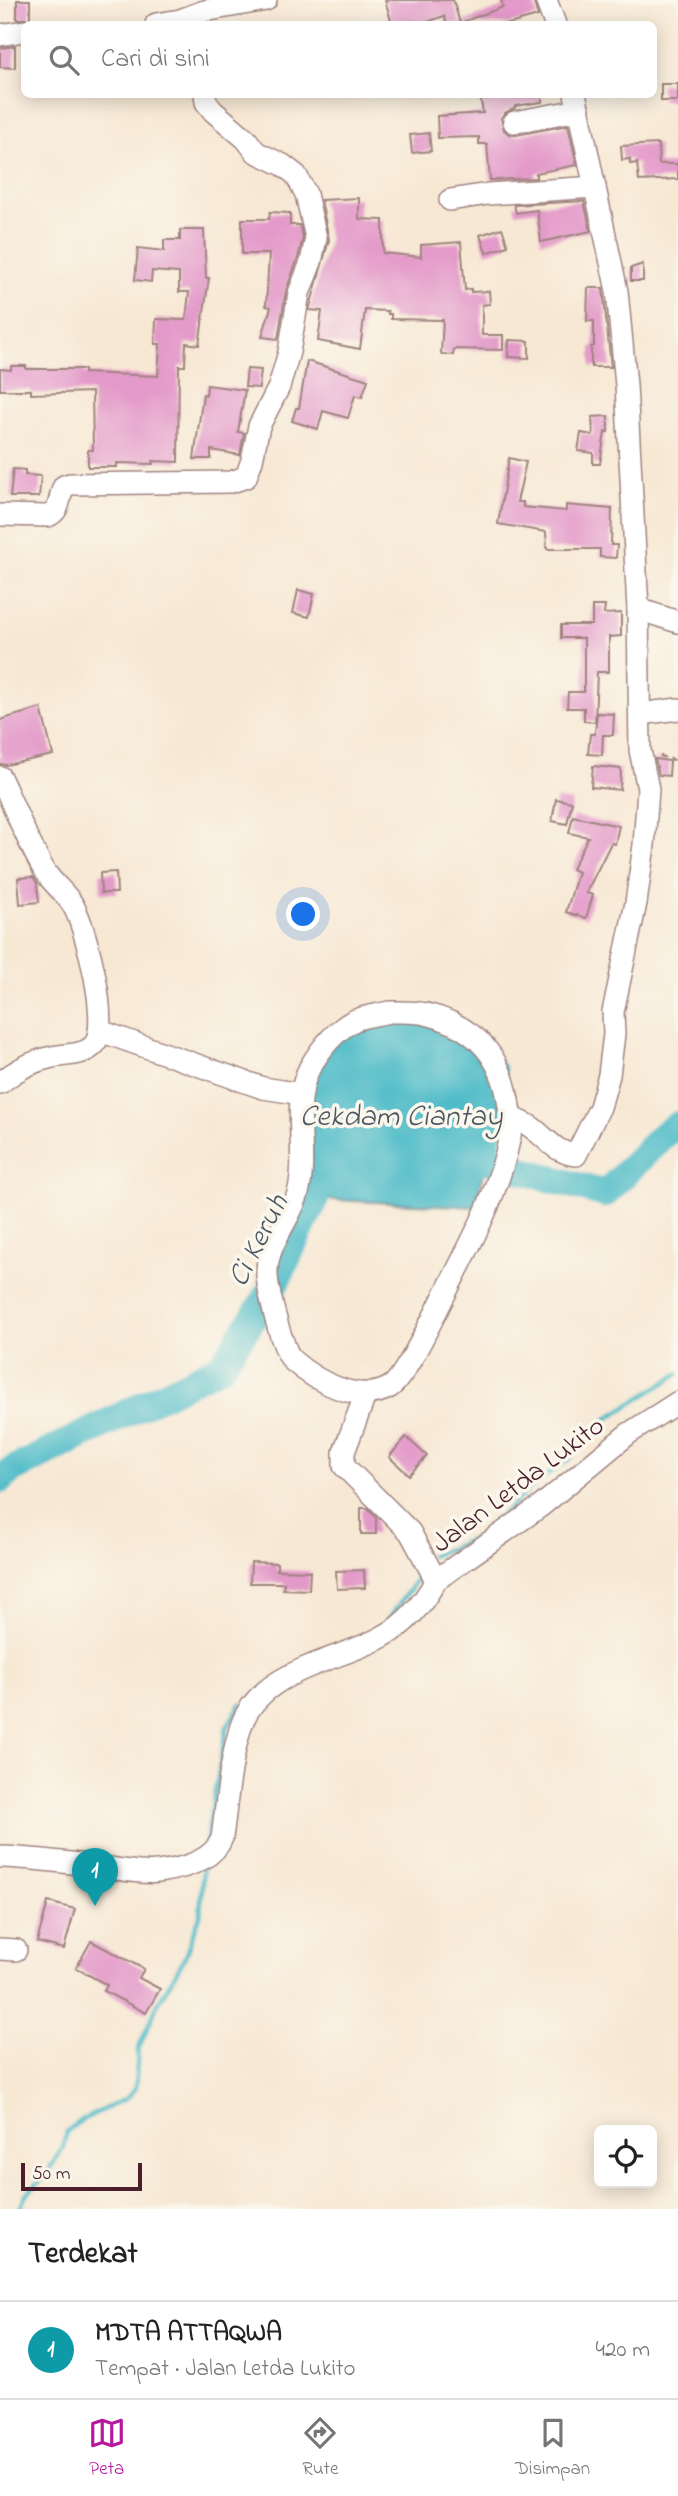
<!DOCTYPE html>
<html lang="id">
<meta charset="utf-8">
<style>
:root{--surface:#fff;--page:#f2f2f2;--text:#222;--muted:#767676;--line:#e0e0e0;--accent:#b5179e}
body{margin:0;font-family:"Indie Flower",sans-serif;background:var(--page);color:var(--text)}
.controls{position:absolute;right:21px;bottom:21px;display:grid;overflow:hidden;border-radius:10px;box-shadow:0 4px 18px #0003}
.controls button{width:63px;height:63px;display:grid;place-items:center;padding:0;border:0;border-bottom:2px solid var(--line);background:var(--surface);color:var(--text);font:35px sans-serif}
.scale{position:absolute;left:21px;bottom:18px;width:121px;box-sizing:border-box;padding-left:7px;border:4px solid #4a1f2b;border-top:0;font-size:19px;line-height:24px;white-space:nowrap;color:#4a1f2b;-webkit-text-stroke:5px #fbf7ec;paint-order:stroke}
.you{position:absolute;left:304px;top:915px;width:24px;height:24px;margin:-18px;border:5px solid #fff;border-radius:50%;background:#1a73e8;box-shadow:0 0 0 10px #1a73e833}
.badge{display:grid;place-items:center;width:46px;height:46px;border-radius:50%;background:var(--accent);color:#fff;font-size:23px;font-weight:700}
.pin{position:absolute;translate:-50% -58px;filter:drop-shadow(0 2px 4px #0008)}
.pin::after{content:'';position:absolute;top:37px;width:24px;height:21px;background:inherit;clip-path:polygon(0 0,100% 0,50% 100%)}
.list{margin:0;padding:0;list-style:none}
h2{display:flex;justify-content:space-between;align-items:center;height:91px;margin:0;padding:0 28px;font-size:30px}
h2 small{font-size:23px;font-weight:400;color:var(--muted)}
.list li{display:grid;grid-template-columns:46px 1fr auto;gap:21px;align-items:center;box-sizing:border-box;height:98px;padding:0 28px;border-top:2px solid var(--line)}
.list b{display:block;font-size:26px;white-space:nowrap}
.list p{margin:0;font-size:23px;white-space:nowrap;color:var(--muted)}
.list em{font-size:23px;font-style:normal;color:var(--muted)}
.icon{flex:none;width:38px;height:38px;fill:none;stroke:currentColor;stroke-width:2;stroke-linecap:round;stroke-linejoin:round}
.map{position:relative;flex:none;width:678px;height:2209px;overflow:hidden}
.search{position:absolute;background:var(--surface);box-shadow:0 4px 18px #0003;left:21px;right:21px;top:21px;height:77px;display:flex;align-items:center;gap:18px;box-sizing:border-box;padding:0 24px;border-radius:10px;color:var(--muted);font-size:26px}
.sheet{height:189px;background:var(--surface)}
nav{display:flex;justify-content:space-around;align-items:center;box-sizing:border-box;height:98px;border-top:2px solid var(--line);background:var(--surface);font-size:19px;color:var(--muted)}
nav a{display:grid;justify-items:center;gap:4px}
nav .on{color:var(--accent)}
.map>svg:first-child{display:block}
.water{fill:#4ebbc8;stroke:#4c6d7a;stroke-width:2}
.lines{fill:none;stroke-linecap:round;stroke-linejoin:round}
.stream{stroke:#4ebbc8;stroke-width:4.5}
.river{stroke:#4ebbc8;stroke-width:28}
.building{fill:#e399c9}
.minor-casing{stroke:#a08480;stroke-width:24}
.path{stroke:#a08480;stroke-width:2.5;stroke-dasharray:5 5;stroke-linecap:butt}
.minor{stroke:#fff;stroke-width:21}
.labels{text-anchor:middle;stroke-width:7;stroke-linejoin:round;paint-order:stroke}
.street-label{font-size:28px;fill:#4a1f2b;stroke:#fbf7ec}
.water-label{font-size:30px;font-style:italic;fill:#4b5662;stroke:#fbf7ec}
</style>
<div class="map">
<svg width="678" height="2209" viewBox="0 0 678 2209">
<rect width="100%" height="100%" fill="#fbf7ec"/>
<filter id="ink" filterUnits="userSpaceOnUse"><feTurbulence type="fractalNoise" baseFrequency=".0143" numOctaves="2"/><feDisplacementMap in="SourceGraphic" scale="14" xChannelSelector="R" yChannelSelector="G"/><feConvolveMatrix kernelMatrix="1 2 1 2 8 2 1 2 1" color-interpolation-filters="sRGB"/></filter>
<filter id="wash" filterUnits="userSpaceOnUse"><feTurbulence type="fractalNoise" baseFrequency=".00686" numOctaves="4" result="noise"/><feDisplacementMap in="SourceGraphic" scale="28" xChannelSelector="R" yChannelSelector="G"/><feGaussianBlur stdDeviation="1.57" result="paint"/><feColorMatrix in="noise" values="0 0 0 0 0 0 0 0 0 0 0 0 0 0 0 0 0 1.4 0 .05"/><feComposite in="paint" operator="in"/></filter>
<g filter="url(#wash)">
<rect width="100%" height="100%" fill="#f7e8d4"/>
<path class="water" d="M 380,1020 L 452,1034 L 491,1073 L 486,1160 L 475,1207 L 315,1199 L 308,1179 L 313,1102 L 329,1052 Z"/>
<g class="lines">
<g class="stream">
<path d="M 431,1556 L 480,1536 L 537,1482 L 566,1462 L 608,1418 L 678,1374"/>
<path d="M 384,1626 L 423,1570"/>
<path d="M 205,1847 L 227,1727 L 241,1704"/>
<path d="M 20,2209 L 26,2194 L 45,2177 L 63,2147 L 67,2131 L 82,2120 L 127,2098 L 135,2088 L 138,2050 L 157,2005 L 184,1959 L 200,1916 L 203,1867"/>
</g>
<path class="river" d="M 0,1480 L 10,1471 L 221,1366 L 273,1288 L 315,1199 L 313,1102 L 329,1052 L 380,1020 L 452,1034 L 493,1073 L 486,1160 L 605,1194 L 664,1134 L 678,1125"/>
</g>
<g id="blocks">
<g class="building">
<rect x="17" y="0" width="13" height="19"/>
<path d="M 385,0 L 453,0 L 460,23 L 503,7 L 501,0 L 533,0 L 538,16 L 509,24 L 447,24 L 444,16 L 422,24 L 416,24 L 414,21 L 403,24 L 392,24 Z"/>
<path d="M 15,46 L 15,68 L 0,67 L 0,48 Z"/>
<rect x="661" y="84" width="17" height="17"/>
<path d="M 489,94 L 542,94 L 542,102 L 515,106 L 515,108 L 505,113 L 501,118 L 504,130 L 509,134 L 516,135 L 568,125 L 577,165 L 536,173 L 536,178 L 490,180 L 487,144 L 479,144 L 479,137 L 438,138 L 437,116 L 483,113 L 480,96 Z"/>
<path d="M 429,133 L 431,151 L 412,153 L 410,135 Z"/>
<path d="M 658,144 L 659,164 L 678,164 L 678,179 L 639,181 L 637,163 L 630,164 L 630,159 L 622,160 L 621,146 Z"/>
<path d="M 359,198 L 359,219 L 383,220 L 383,253 L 421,257 L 421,245 L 461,242 L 465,290 L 471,289 L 471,292 L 489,291 L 490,304 L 482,305 L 482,335 L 503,335 L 503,350 L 454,349 L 453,355 L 441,354 L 443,320 L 391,319 L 391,314 L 388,314 L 388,311 L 365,310 L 360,349 L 318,341 L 322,311 L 309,310 L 329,240 L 321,200 Z"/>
<path d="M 584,201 L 591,231 L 541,242 L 537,210 L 516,213 L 514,205 Z"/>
<path d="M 270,212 L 290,213 L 290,225 L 300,225 L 303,238 L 298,258 L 286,291 L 278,339 L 262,337 L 271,307 L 266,306 L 269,254 L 242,254 L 242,219 L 269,219 Z"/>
<path d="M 502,228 L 508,246 L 486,253 L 480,235 Z"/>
<path d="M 180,230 L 204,230 L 206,278 L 209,278 L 199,345 L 186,343 L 185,366 L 179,366 L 178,462 L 153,461 L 153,464 L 117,463 L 117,467 L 88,467 L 88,450 L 93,450 L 92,392 L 31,394 L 31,390 L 0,390 L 0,369 L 11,370 L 11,366 L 26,366 L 26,369 L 84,369 L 84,373 L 158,376 L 160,344 L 155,344 L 156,319 L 186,320 L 189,292 L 179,292 L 179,273 L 152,271 L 151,282 L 135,280 L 138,248 L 164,251 L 164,240 L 180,240 Z"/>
<path d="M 643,264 L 643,281 L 631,281 L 631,268 Z"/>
<path d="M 588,288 L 603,288 L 611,367 L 591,367 L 591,347 L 594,346 L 594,321 L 587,321 Z"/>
<path d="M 509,340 L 529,341 L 529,358 L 508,357 Z"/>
<path d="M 307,361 L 368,380 L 362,397 L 355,395 L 348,418 L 323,411 L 318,429 L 292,421 L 296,408 L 299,408 Z"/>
<path d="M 247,369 L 261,370 L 259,388 L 245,387 Z"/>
<path d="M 207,385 L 245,390 L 238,432 L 244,433 L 240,455 L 211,450 L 211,459 L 194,459 L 203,394 L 206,395 Z"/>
<path d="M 608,416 L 608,432 L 605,432 L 600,464 L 593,464 L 593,453 L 578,451 L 581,433 L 593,435 L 592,417 Z"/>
<path d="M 509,458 L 526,462 L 517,502 L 523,502 L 523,507 L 566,511 L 566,505 L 612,509 L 611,545 L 617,545 L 616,558 L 600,557 L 600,549 L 547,549 L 546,532 L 498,524 Z"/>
<path d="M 13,469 L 25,470 L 25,475 L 41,476 L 39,497 L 10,497 Z"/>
<path d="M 298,590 L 314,594 L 309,617 L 293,613 Z"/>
<path d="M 592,606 L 605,606 L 604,614 L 621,613 L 621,636 L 609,637 L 609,672 L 597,672 L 595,722 L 584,721 L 584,708 L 567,708 L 568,692 L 584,692 L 584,638 L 561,638 L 561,625 L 592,625 Z"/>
<path d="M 41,708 L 53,755 L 6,765 L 0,764 L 0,720 Z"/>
<path d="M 597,713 L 614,714 L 613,735 L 603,735 L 602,755 L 588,754 L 590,734 L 595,734 Z"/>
<path d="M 655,759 L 670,761 L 669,776 L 659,775 Z"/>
<path d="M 593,766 L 621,769 L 620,790 L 591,787 Z"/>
<path d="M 556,799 L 572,802 L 567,824 L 552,821 Z"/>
<path d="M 573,816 L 619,826 L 615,844 L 611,843 L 586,893 L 593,895 L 586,918 L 566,912 L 578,872 L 572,869 L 588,837 L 569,833 Z"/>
<path d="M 116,872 L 117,893 L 101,893 L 100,873 Z"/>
<path d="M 33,877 L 37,883 L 39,902 L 20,904 L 18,878 Z"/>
<path d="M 406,1437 L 427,1456 L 409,1475 L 389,1457 Z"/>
<path d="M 361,1508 L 368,1508 L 376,1517 L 376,1534 L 361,1534 Z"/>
<path d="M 251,1562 L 277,1563 L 277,1570 L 310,1571 L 309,1590 L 283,1589 L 284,1583 L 250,1583 Z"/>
<path d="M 364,1570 L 365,1588 L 337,1589 L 336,1571 Z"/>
<path d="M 48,1902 L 75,1909 L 64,1949 L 37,1942 Z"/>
<path d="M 91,1941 L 144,1969 L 139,1978 L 160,1989 L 146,2013 L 104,1991 L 107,1985 L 76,1968 Z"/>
</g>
</g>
</g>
<g filter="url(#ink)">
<use href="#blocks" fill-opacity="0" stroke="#a08480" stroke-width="2"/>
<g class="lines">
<defs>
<g id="minor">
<path d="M 546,0 L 555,24"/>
<path d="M 156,24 L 180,20 L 204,11 L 266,0"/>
<path d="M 0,35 L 24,31"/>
<path d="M 575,94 L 617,291 L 626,385 L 638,609 L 678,622"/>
<path d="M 514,122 L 579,110"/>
<path d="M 450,200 L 488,194 L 595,187"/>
<path d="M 0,515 L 48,516 C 62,510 58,497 64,486 L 70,484 L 231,482 L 246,477 L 252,460 L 259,426 L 279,387 L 289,352 L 299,293 L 311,262 L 316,238 L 306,194 L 296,175 L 283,165 L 256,152 L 246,139 L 213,111 L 206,102 L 205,94"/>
<path d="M 640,714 L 678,709"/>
<path d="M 0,777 C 15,808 28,844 46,873 C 54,885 67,894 74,907 C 86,929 112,1028 93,1046 C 82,1056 66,1054 52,1057 C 32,1061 16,1070 0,1083"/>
<path d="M 389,1012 C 401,1012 414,1011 426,1014 C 469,1024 498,1051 507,1094 C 509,1108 513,1122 510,1136 C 499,1192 472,1241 446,1292 C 436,1311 406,1377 390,1387 C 359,1405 316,1381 293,1361 C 282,1351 266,1286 267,1270 C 268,1242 291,1219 298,1193 C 309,1153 290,1104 310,1067 C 320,1050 335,1031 353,1021 C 363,1016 378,1015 389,1012 Z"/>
<path d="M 100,1031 L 263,1088 L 302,1094"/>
<path d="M 512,1119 C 541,1124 547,1152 576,1155 L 600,1107 L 609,1075 L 614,1034 L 613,1012 L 636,903 L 644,845 L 648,789 L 640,750 L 638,609"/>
<path d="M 366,1393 L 344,1452 L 344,1466 L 410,1532 L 436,1580"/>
<path d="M 0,1857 C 37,1858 72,1863 109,1868 C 124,1870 143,1874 158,1872 C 181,1869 213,1861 222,1838 C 227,1801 230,1761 241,1726 C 261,1669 336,1662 382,1637 C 407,1624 423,1604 436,1580 L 541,1506 L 628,1434 L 678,1402"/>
<path d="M 0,1949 L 16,1950"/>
</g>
</defs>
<use href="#minor" class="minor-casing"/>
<path class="path" d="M 660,756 L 678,761"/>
<use href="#minor" class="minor"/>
</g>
</g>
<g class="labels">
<g class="street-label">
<text transform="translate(517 1483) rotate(-37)" y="10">Jalan Letda Lukito</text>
</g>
<g class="water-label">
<text x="401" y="1125">Cekdam Ciantay</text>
<text transform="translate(257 1240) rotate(-63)" y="10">Ci Keruh</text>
</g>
</g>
</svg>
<div class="controls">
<button><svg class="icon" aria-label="locate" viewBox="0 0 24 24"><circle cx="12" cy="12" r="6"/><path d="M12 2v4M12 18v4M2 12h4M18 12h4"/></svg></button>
</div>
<div class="scale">50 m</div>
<div class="you"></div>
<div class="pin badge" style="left:95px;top:1906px;background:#0f9aa8">1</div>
<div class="search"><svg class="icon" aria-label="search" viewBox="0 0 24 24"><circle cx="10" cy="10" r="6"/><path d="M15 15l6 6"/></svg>Cari di sini</div>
</div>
<section class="sheet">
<h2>Terdekat<small></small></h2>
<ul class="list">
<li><span class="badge" style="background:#0f9aa8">1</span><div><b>MDTA ATTAQWA</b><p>Tempat · Jalan Letda Lukito</p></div><em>420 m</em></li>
</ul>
</section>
<nav>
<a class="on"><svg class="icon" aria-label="map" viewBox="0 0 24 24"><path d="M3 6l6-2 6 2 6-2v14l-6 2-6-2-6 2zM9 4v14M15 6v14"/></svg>Peta</a>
<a><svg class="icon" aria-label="directions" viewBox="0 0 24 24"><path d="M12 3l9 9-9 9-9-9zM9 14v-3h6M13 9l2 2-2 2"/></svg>Rute</a>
<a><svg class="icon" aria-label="saved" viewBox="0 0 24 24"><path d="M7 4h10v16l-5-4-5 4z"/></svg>Disimpan</a>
</nav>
